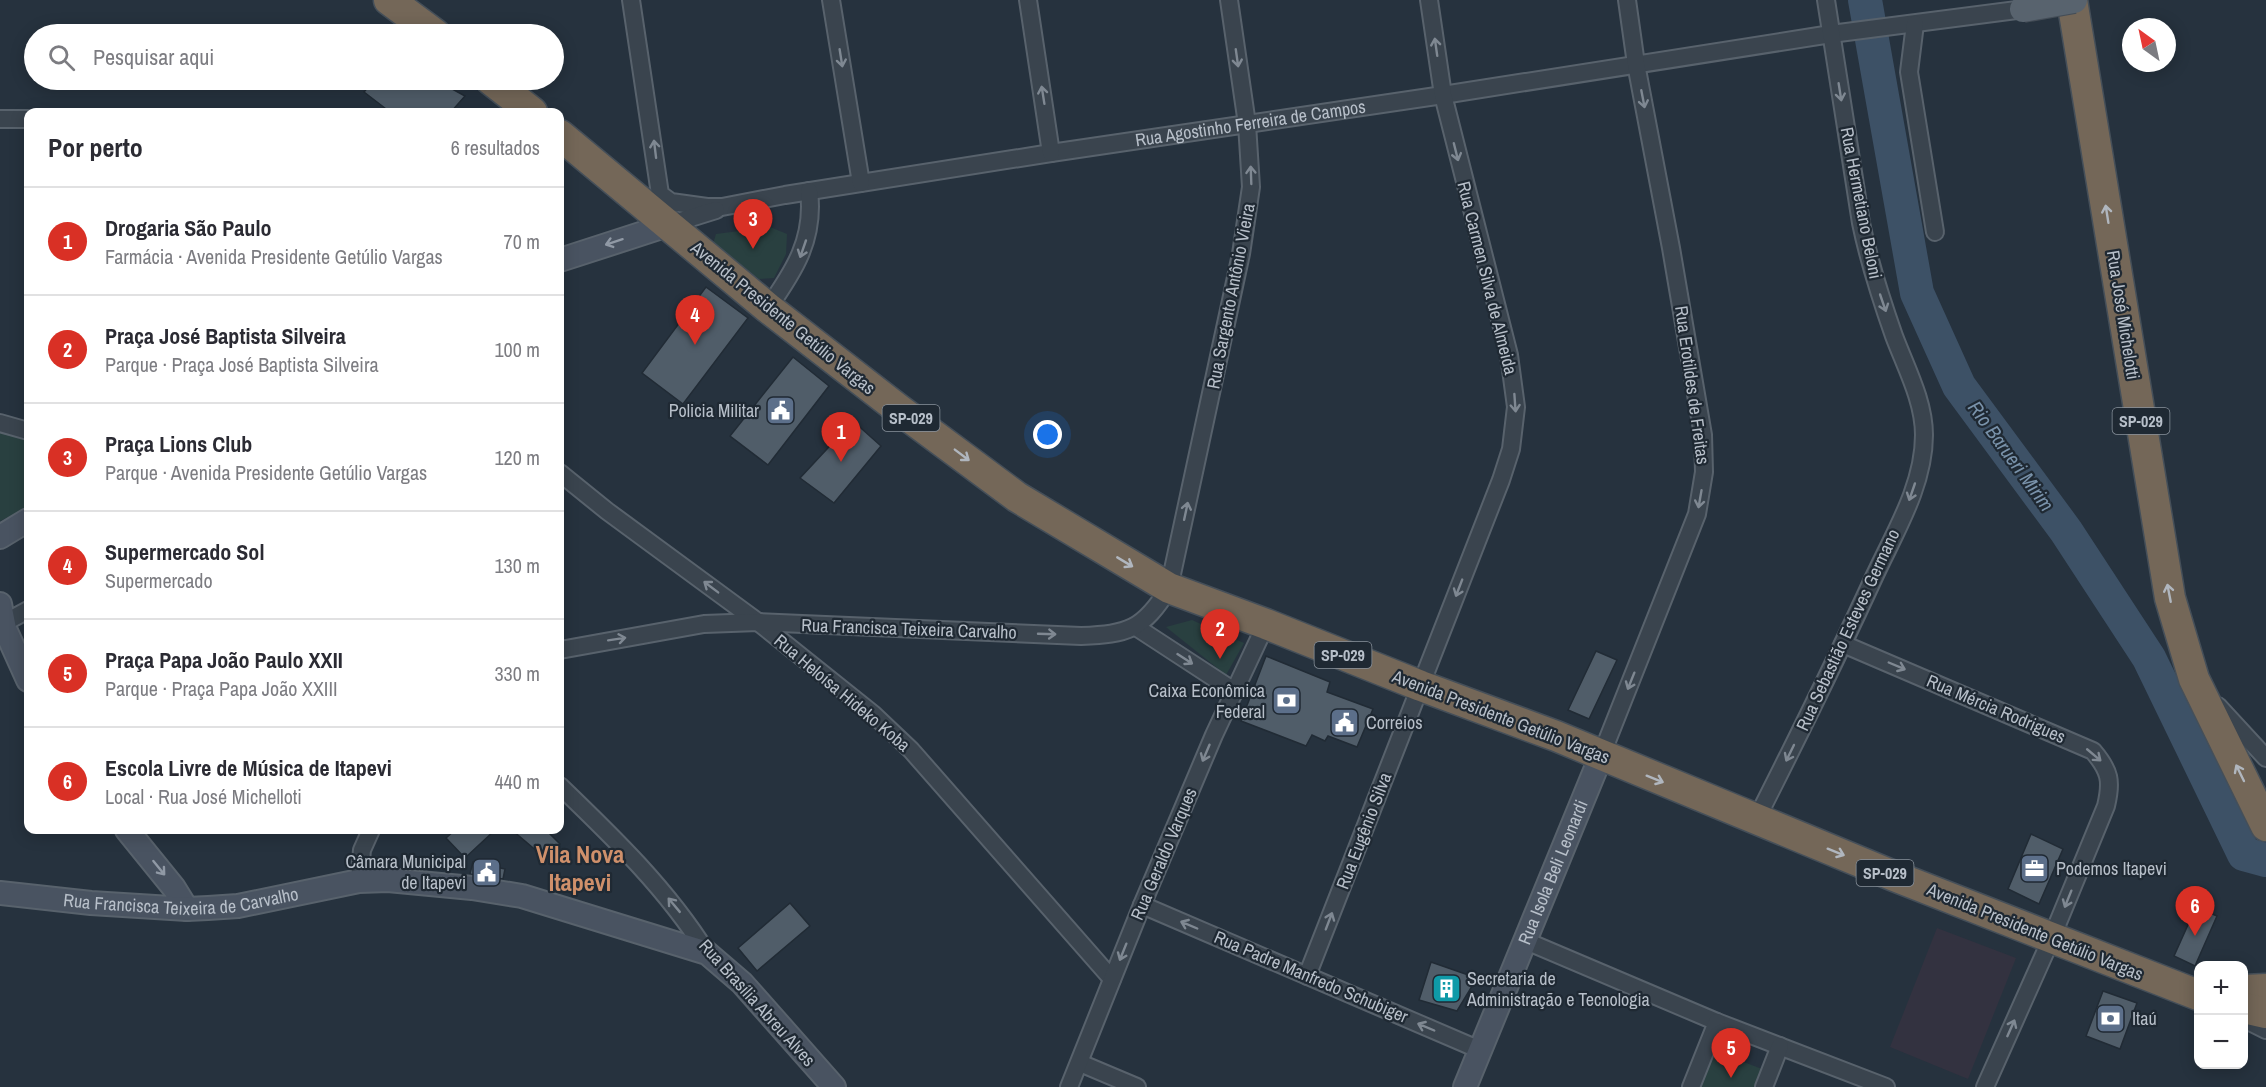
<!DOCTYPE html>
<html lang="pt">
<meta charset="utf-8">
<style>
:root{--surface:#fff;--page:#f2f2f3;--text:#2b2b33;--muted:#7c7c81;--line:#e1e1e2;--accent:#d93025}
body{margin:0;font-family:"Archivo Narrow",sans-serif;background:var(--page);color:var(--text)}
.controls{position:absolute;right:18px;bottom:18px;display:grid;overflow:hidden;border-radius:12px;box-shadow:0 3px 15px #0003}
.controls button{width:54px;height:54px;display:grid;place-items:center;padding:0;border:0;border-bottom:2px solid var(--line);background:var(--surface);color:var(--text);font:30px sans-serif}
.compass{position:absolute;left:2122px;top:18px;width:54px;height:54px;border-radius:50%;background:var(--surface);box-shadow:0 3px 15px #0003;rotate:327deg}
.you{position:absolute;left:1048px;top:435px;width:21px;height:21px;margin:-15px;border:4px solid #fff;border-radius:50%;background:#1a73e8;box-shadow:0 0 0 9px #1a73e833}
.badge{display:grid;place-items:center;width:39px;height:39px;border-radius:50%;background:var(--accent);color:#fff;font-size:20px;font-weight:700}
.pin{position:absolute;translate:-50% -50px;filter:drop-shadow(0 2px 3px #0008)}
.pin::after{content:'';position:absolute;top:32px;width:21px;height:18px;background:inherit;clip-path:polygon(0 0,100% 0,50% 100%)}
.list{margin:0;padding:0;list-style:none}
h2{display:flex;justify-content:space-between;align-items:center;height:78px;margin:0;padding:0 24px;font-size:26px}
h2 small{font-size:20px;font-weight:400;color:var(--muted)}
.list li{display:grid;grid-template-columns:39px 1fr auto;gap:18px;align-items:center;box-sizing:border-box;height:108px;padding:0 24px;border-top:2px solid var(--line)}
.list b{display:block;font-size:22px;white-space:nowrap}
.list p{margin:0;font-size:20px;white-space:nowrap;color:var(--muted)}
.list em{font-size:20px;font-style:normal;color:var(--muted)}
.icon{flex:none;width:33px;height:33px;fill:none;stroke:currentColor;stroke-width:2;stroke-linecap:round;stroke-linejoin:round}
.map{position:relative;flex:none;width:2266px;height:1087px;overflow:hidden}
.search{position:absolute;background:var(--surface);box-shadow:0 3px 15px #0003;left:24px;top:24px;width:540px;height:66px;display:flex;align-items:center;gap:15px;box-sizing:border-box;padding:0 21px;border-radius:33px;color:var(--muted);font-size:22px}
.panel{position:absolute;background:var(--surface);box-shadow:0 3px 15px #0003;left:24px;top:108px;width:540px;height:726px;border-radius:12px}
.map>svg:first-child{display:block}
.medical{fill:#333240}
.green{fill:#294040}
.lines{fill:none;stroke-linecap:round;stroke-linejoin:round}
.river{stroke:#3d5166;stroke-width:34}
.building{fill:#505d69;stroke:#212b35;stroke-width:1.5}
.street-casing{stroke:#58626c;stroke-width:20}
.secondary-casing{stroke:#58626c;stroke-width:26}
.highway-casing{stroke:#454f59;stroke-width:33}
.street{stroke:#3a444e;stroke-width:16}
.secondary{stroke:#495361;stroke-width:22}
.highway{stroke:#746758;stroke-width:30}
.primary-bridge-casing{stroke:#444d57;stroke-width:28;stroke-linecap:butt}
.primary-bridge{stroke:#58636e;stroke-width:26}
.oneway{stroke:#7f8892}
.oneway2{stroke:#b0b6be}
.oneway3{stroke:#9099a5}
.labels{text-anchor:middle;stroke-width:4.5;stroke-linejoin:round;paint-order:stroke}
.shield{fill:#1f2933;stroke:#89929c;stroke-width:1.5}
.shield-label{font-size:16px;font-weight:bold;fill:#b7bfc9}
.street-label{font-size:18px;fill:#b7bfc9;stroke:#1f2933}
.poi-label{font-size:18px;fill:#b7bfc9;stroke:#1f2933;text-anchor:start}
.water-label{font-size:20px;font-style:italic;fill:#7992aa;stroke:#1f2933}
.district-label{font-size:24px;font-weight:bold;fill:#cf906b;stroke:#1f2933}
</style>
<div class="map">
<svg width="2266" height="1087" viewBox="0 0 2266 1087">
<rect width="100%" height="100%" fill="#26323e"/>
<path class="medical" d="M 1937,928 L 2016,958 L 1968,1079 L 1890,1047 Z"/>
<g class="green">
<path d="M 770,227 L 787,234 L 786,254 L 774,278 L 759,279 L 713,244 L 716,234 Z"/>
<path d="M 0,426 L 28,434 L 28,507 L 0,521 Z"/>
<path d="M 1192,620 L 1244,643 L 1226,675 L 1166,627 Z"/>
<path d="M 1715,1051 L 1762,1069 L 1754,1087 L 1700,1087 Z"/>
</g>
<g class="lines">
<path class="river" d="M 1865,0 L 1917,293 L 1959,386 L 2066,531 L 2149,658 L 2244,854 L 2266,860"/>
</g>
<g class="building">
<path d="M 374,80 L 436,80 L 465,96 L 451,112 L 390,112 L 364,92 Z"/>
<path d="M 706,287 L 748,318 L 683,404 L 642,373 Z"/>
<path d="M 793,357 L 829,386 L 768,465 L 730,436 Z"/>
<path d="M 853,421 L 881,446 L 834,503 L 800,478 Z"/>
<path d="M 1596,651 L 1617,660 L 1589,719 L 1568,710 Z"/>
<path d="M 1266,656 L 1330,682 L 1327,692 L 1373,709 L 1357,747 L 1328,736 L 1325,741 L 1312,735 L 1306,746 L 1241,721 Z"/>
<path d="M 455,830 L 495,830 L 465,858 L 446,838 Z"/>
<path d="M 512,830 L 546,830 L 560,844 L 545,858 Z"/>
<path d="M 2031,834 L 2063,849 L 2039,904 L 2008,889 Z"/>
<path d="M 473,862 L 505,869 L 503,879 L 470,874 Z"/>
<path d="M 790,903 L 810,926 L 757,971 L 738,948 Z"/>
<path d="M 2196,907 L 2217,916 L 2195,966 L 2174,956 Z"/>
<path d="M 1431,962 L 1477,978 L 1457,1011 L 1419,1000 Z"/>
<path d="M 2103,991 L 2137,1003 L 2120,1049 L 2086,1036 Z"/>
</g>
<g class="lines">
<defs>
<g id="street">
<path id="s1" d="M 631,0 L 660,194 L 671,202 L 707,207 L 722,207 L 785,195 L 1051,153 L 1443,95 L 1831,34 L 2032,8"/>
<path d="M 831,0 L 861,183"/>
<path d="M 1028,0 L 1051,153"/>
<path d="M 1915,24 L 1909,72 L 1935,232"/>
<path d="M 0,119 L 28,119"/>
<path d="M 668,225 L 716,210"/>
<path d="M 768,308 C 794,271 815,239 809,191"/>
<path d="M 0,423 L 28,431"/>
<path d="M 560,473 L 607,511 L 758,622 L 873,714 L 911,750 L 1112,979"/>
<path d="M 4,623 L 28,610"/>
<path d="M 1136,627 L 1234,691"/>
<path d="M 1843,644 L 2093,751 C 2110,771 2112,781 2106,806 L 2052,937 L 1985,1087"/>
<path d="M 560,650 L 704,624 L 758,622 L 1081,636 C 1128,634 1143,630 1169,588 L 1241,254 L 1251,187 L 1247,124 L 1229,0"/>
<path d="M 2218,706 L 2266,758"/>
<path d="M 1601,756 L 1697,514 L 1704,472 L 1703,435 L 1671,248 L 1636,64 L 1627,0"/>
<path d="M 560,786 C 614,838 667,889 707,953"/>
<path d="M 1756,820 C 1797,739 1837,658 1875,575 C 1895,532 1924,485 1924,435 C 1924,401 1906,368 1894,336 C 1881,299 1869,262 1861,223 L 1826,0"/>
<path d="M 359,881 L 362,850 L 371,830"/>
<path d="M 1142,905 L 1480,1050"/>
<path d="M 1526,941 L 1717,1022 L 1886,1087"/>
<path d="M 1307,976 L 1501,480 L 1511,449 L 1516,407 L 1509,355 L 1443,95 L 1429,0"/>
<path d="M 2244,1019 L 2266,1030"/>
<path d="M 1080,1063 L 1137,1087"/>
<path d="M 1069,1087 L 1142,905 L 1214,735 L 1266,624"/>
<path d="M 1691,1087 L 1717,1022"/>
<path d="M 1764,1087 L 1780,1046"/>
</g>
<g id="secondary">
<path d="M 560,260 L 668,225"/>
<path d="M 0,537 L 28,520"/>
<path d="M 0,604 L 5,629 L 28,680"/>
<path d="M 127,830 L 174,888 L 187,909"/>
<path id="s2" d="M 0,893 L 91,903 L 187,909 L 208,908 L 238,906 L 359,881 L 388,880 L 472,888 L 522,896 L 707,953 L 742,983 L 834,1087"/>
<path id="s3" d="M 1465,1087 L 1601,756"/>
</g>
<g id="highway">
<path d="M 389,0 L 435,34"/>
<path d="M 2072,0 L 2170,598 L 2194,679 L 2266,826"/>
<path d="M 491,80 L 532,112"/>
<path d="M 560,135 L 768,308 L 897,408 L 1017,497 L 1169,588 L 1266,624 L 1421,686 L 1556,736 L 1894,876 L 2198,995"/>
<path d="M 2244,990 L 2266,989"/>
<path d="M 2244,1008 L 2266,1013"/>
</g>
</defs>
<use href="#street" class="street-casing"/>
<use href="#secondary" class="secondary-casing"/>
<use href="#highway" class="highway-casing"/>
<use href="#street" class="street"/>
<use href="#secondary" class="secondary"/>
<use href="#highway" class="highway"/>
<defs>
<path id="primary-bridge" d="M 2023,9 L 2074,0"/>
</defs>
<use href="#primary-bridge" class="primary-bridge-casing"/>
<use href="#primary-bridge" class="primary-bridge"/>
</g>
<defs><path id="oneway-shaft" d="M-6 0H5M1.5-3L5.5 0L1.5 3" fill="none" stroke-width="1.6" stroke-linecap="round" stroke-linejoin="round" transform="scale(1.5)"/></defs>
<g class="oneway">
<use href="#oneway-shaft" transform="translate(1436 47) rotate(-98)"/>
<use href="#oneway-shaft" transform="translate(841 58) rotate(81)"/>
<use href="#oneway-shaft" transform="translate(1237 58) rotate(82)"/>
<use href="#oneway-shaft" transform="translate(1840 92) rotate(81)"/>
<use href="#oneway-shaft" transform="translate(1043 95) rotate(-99)"/>
<use href="#oneway-shaft" transform="translate(1643 99) rotate(79)"/>
<use href="#oneway-shaft" transform="translate(655 149) rotate(-97)"/>
<use href="#oneway-shaft" transform="translate(1456 152) rotate(76)"/>
<use href="#oneway-shaft" transform="translate(1251 175) rotate(-92)"/>
<use href="#oneway-shaft" transform="translate(803 249) rotate(109)"/>
<use href="#oneway-shaft" transform="translate(1883 303) rotate(71)"/>
<use href="#oneway-shaft" transform="translate(1515 403) rotate(86)"/>
<use href="#oneway-shaft" transform="translate(1912 492) rotate(109)"/>
<use href="#oneway-shaft" transform="translate(1700 499) rotate(100)"/>
<use href="#oneway-shaft" transform="translate(1186 511) rotate(-78)"/>
<use href="#oneway-shaft" transform="translate(711 587) rotate(-143)"/>
<use href="#oneway-shaft" transform="translate(1459 588) rotate(111)"/>
<use href="#oneway-shaft" transform="translate(1047 634) rotate(2)"/>
<use href="#oneway-shaft" transform="translate(617 639) rotate(-9)"/>
<use href="#oneway-shaft" transform="translate(1185 659) rotate(33)"/>
<use href="#oneway-shaft" transform="translate(1897 666) rotate(23)"/>
<use href="#oneway-shaft" transform="translate(1631 681) rotate(112)"/>
<use href="#oneway-shaft" transform="translate(1206 753) rotate(113)"/>
<use href="#oneway-shaft" transform="translate(1790 753) rotate(116)"/>
<use href="#oneway-shaft" transform="translate(2094 755) rotate(40)"/>
<use href="#oneway-shaft" transform="translate(2068 899) rotate(112)"/>
<use href="#oneway-shaft" transform="translate(674 905) rotate(-130)"/>
<use href="#oneway-shaft" transform="translate(1329 921) rotate(-69)"/>
<use href="#oneway-shaft" transform="translate(1189 925) rotate(-157)"/>
<use href="#oneway-shaft" transform="translate(1123 952) rotate(112)"/>
<use href="#oneway-shaft" transform="translate(1426 1027) rotate(-157)"/>
<use href="#oneway-shaft" transform="translate(2011 1028) rotate(-66)"/>
</g>
<g class="oneway2">
<use href="#oneway-shaft" transform="translate(2107 214) rotate(-99)"/>
<use href="#oneway-shaft" transform="translate(962 455) rotate(37)"/>
<use href="#oneway-shaft" transform="translate(1125 562) rotate(31)"/>
<use href="#oneway-shaft" transform="translate(2169 593) rotate(-101)"/>
<use href="#oneway-shaft" transform="translate(2240 773) rotate(-116)"/>
<use href="#oneway-shaft" transform="translate(1655 779) rotate(22)"/>
<use href="#oneway-shaft" transform="translate(1836 852) rotate(22)"/>
</g>
<g class="oneway3">
<use href="#oneway-shaft" transform="translate(614 242) rotate(162)"/>
<use href="#oneway-shaft" transform="translate(159 868) rotate(51)"/>
</g>
<defs>
<symbol id="civic-square" viewBox="-11 -11 22 22"><rect x="-9" y="-9" width="18" height="18" rx="4" fill="#5c6f8a" stroke="#1f2933"/><path d="M-.6-6.5H3V-4.5H.6V-3L4-1V1h2V6H-6V1h2V-1L-.6-3ZM-1.2 2.5V6h2.4V2.5Z" fill="#fff"/></symbol>
<symbol id="bank-square" viewBox="-11 -11 22 22"><rect x="-9" y="-9" width="18" height="18" rx="4" fill="#5c6f8a" stroke="#1f2933"/><path d="M-6-4H6V4H-6ZM0-2.3a2.3 2.3 0 1 0 0 4.6a2.3 2.3 0 1 0 0-4.6Z" fill="#fff"/></symbol>
<symbol id="office-square" viewBox="-11 -11 22 22"><rect x="-9" y="-9" width="18" height="18" rx="4" fill="#5c6f8a" stroke="#1f2933"/><path d="M-6-3h4V-5.5h4V-3h4V5H-6ZM-1-4.5V-3h2v-1.5ZM-6 0V1H6V0Z" fill="#fff"/></symbol>
<symbol id="building-square" viewBox="-11 -11 22 22"><rect x="-9" y="-9" width="18" height="18" rx="4" fill="#0f9aa8" stroke="#1f2933"/><path d="M-4-6H4V6H1V3H-1V6H-4ZM-2.5-4.3h1.7v1.8h-1.7ZM.8-4.3h1.7v1.8H.8ZM-2.5-1h1.7V.8h-1.7ZM.8-1h1.7V.8H.8Z" fill="#fff"/></symbol>
</defs>
<g fill-rule="evenodd">
<use href="#civic-square" x="764" y="394" width="33" height="33"/>
<use href="#bank-square" x="1270" y="684" width="33" height="33"/>
<use href="#civic-square" x="1328" y="706" width="33" height="33"/>
<use href="#office-square" x="2018" y="852" width="33" height="33"/>
<use href="#civic-square" x="470" y="856" width="33" height="33"/>
<use href="#building-square" x="1430" y="972" width="33" height="33"/>
<use href="#bank-square" x="2094" y="1002" width="33" height="33"/>
</g>
<g class="labels">
<g class="shield">
<rect x="882.5" y="405" width="57" height="26" rx="4.5"/>
<rect x="2112.5" y="408" width="57" height="26" rx="4.5"/>
<rect x="1314.5" y="642" width="57" height="26" rx="4.5"/>
<rect x="1856.5" y="860" width="57" height="26" rx="4.5"/>
</g>
<g class="shield-label">
<text x="911" y="424">SP-029</text>
<text x="2141" y="427">SP-029</text>
<text x="1343" y="661">SP-029</text>
<text x="1885" y="879">SP-029</text>
</g>
<g class="street-label">
<text dy="6" stroke="none"><textPath href="#s1" startOffset="796">Rua Agostinho Ferreira de Campos</textPath></text>
<text transform="translate(1861 203) rotate(79)" y="6">Rua Hermetiano Beloni</text>
<text transform="translate(1487 278) rotate(76)" y="6">Rua Carmen Silva de Almeida</text>
<text transform="translate(1231 296) rotate(-79)" y="6">Rua Sargento Antônio Vieira</text>
<text transform="translate(2123 315) rotate(81)" y="6">Rua José Michelotti</text>
<text transform="translate(783 318) rotate(39)" y="6">Avenida Presidente Getúlio Vargas</text>
<text transform="translate(1692 385) rotate(82)" y="6">Rua Erotildes de Freitas</text>
<text transform="translate(909 629) rotate(2)" y="6">Rua Francisca Teixeira Carvalho</text>
<text transform="translate(1848 630) rotate(-65)" y="6">Rua Sebastião Esteves Germano</text>
<text transform="translate(842 693) rotate(40)" y="6">Rua Heloísa Hideko Koba</text>
<text transform="translate(1996 709) rotate(23)" y="6">Rua Mércia Rodrigues</text>
<text transform="translate(1501 717) rotate(21)" y="6">Avenida Presidente Getúlio Vargas</text>
<text transform="translate(1364 831) rotate(-69)" y="6">Rua Eugênio Silva</text>
<text transform="translate(1164 854) rotate(-67)" y="6">Rua Geraldo Varques</text>
<text dy="6" stroke="none"><textPath href="#s3" startOffset="232">Rua Isola Beli Leonardi</textPath></text>
<text dy="6" stroke="none"><textPath href="#s2" startOffset="182">Rua Francisca Teixeira de Carvalho</textPath></text>
<text transform="translate(2035 932) rotate(22)" y="6">Avenida Presidente Getúlio Vargas</text>
<text transform="translate(1311 977) rotate(23)" y="6">Rua Padre Manfredo Schubiger</text>
<text transform="translate(757 1003) rotate(48)" y="6">Rua Brasília Abreu Alves</text>
</g>
<g class="poi-label">
<text x="759" y="417" text-anchor="end">Policia Militar</text>
<text x="1265" y="697" text-anchor="end">Caixa Econômica<tspan x="1265" dy="21">Federal</tspan></text>
<text x="1366" y="729">Correios</text>
<text x="466" y="868" text-anchor="end">Câmara Municipal<tspan x="466" dy="21">de Itapevi</tspan></text>
<text x="2056" y="875">Podemos Itapevi</text>
<text x="1467" y="985">Secretaria de<tspan x="1467" dy="21">Administração e Tecnologia</tspan></text>
<text x="2132" y="1025">Itaú</text>
</g>
<g class="water-label">
<text transform="translate(2011 456) rotate(54)" y="7">Rio Barueri Mirim</text>
</g>
<g class="district-label">
<text x="580" y="863">Vila Nova<tspan x="580" dy="28">Itapevi</tspan></text>
</g>
</g>
</svg>
<div class="controls">
<button>+</button>
<button>−</button>
</div>
<svg class="compass" viewBox="-18 -18 36 36"><path d="M0-13l5 13h-10z" fill="#e53935"/><path d="M0 13l5-13h-10z" fill="#7c7c81"/></svg>
<div class="you"></div>
<div class="pin badge" style="left:841px;top:462px">1</div>
<div class="pin badge" style="left:1220px;top:659px">2</div>
<div class="pin badge" style="left:753px;top:249px">3</div>
<div class="pin badge" style="left:695px;top:345px">4</div>
<div class="pin badge" style="left:1731px;top:1078px">5</div>
<div class="pin badge" style="left:2195px;top:936px">6</div>
<div class="search"><svg class="icon" aria-label="search" viewBox="0 0 24 24"><circle cx="10" cy="10" r="6"/><path d="M15 15l6 6"/></svg>Pesquisar aqui</div>
<section class="panel">
<h2>Por perto<small>6 resultados</small></h2>
<ul class="list">
<li><span class="badge">1</span><div><b>Drogaria São Paulo</b><p>Farmácia · Avenida Presidente Getúlio Vargas</p></div><em>70 m</em></li>
<li><span class="badge">2</span><div><b>Praça José Baptista Silveira</b><p>Parque · Praça José Baptista Silveira</p></div><em>100 m</em></li>
<li><span class="badge">3</span><div><b>Praça Lions Club</b><p>Parque · Avenida Presidente Getúlio Vargas</p></div><em>120 m</em></li>
<li><span class="badge">4</span><div><b>Supermercado Sol</b><p>Supermercado</p></div><em>130 m</em></li>
<li><span class="badge">5</span><div><b>Praça Papa João Paulo XXII</b><p>Parque · Praça Papa João XXIII</p></div><em>330 m</em></li>
<li><span class="badge">6</span><div><b>Escola Livre de Música de Itapevi</b><p>Local · Rua José Michelloti</p></div><em>440 m</em></li>
</ul>
</section>
</div>
